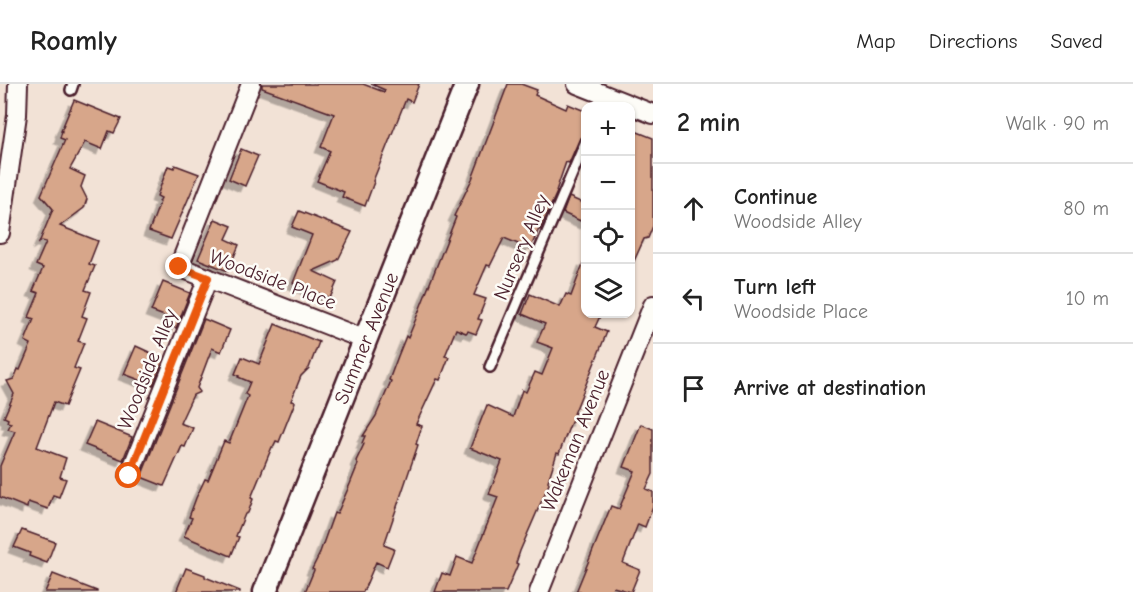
<!DOCTYPE html>
<meta charset="utf-8">
<style>
:root{--surface:#fff;--page:#f2f2f2;--text:#222;--muted:#767676;--line:#e0e0e0}
body{margin:0;font-family:"Comic Neue",sans-serif;background:var(--page);color:var(--text)}
.controls{position:absolute;right:18px;top:18px;display:grid;overflow:hidden;border-radius:12px;box-shadow:0 2px 4px #0004}
.controls button{width:54px;height:54px;display:grid;place-items:center;padding:0;border:0;border-bottom:2px solid var(--line);background:var(--surface);color:var(--text);font:30px sans-serif}
.stop{position:absolute;width:18px;height:18px;margin:-14px;border:4px solid #ea580c;border-radius:50%;background:#fff}
.stop.end{background:#ea580c;border-color:#fff;box-shadow:0 2px 6px #0008}
.list{margin:0;padding:0;list-style:none}
h2{display:flex;justify-content:space-between;align-items:center;height:78px;margin:0;padding:0 24px;font-size:26px}
h2 small{font-size:20px;font-weight:400;color:var(--muted)}
.list li{display:grid;grid-template-columns:39px 1fr auto;gap:18px;align-items:center;box-sizing:border-box;height:90px;padding:0 24px;border-top:2px solid var(--line)}
.list b{display:block;font-size:22px;white-space:nowrap}
.list p{margin:0;font-size:20px;white-space:nowrap;color:var(--muted)}
.list em{font-size:20px;font-style:normal;color:var(--muted)}
.icon{flex:none;width:33px;height:33px;fill:none;stroke:currentColor;stroke-width:2;stroke-linecap:round;stroke-linejoin:round}
.map{position:relative;flex:none;width:653px;height:508px;overflow:hidden}
header{display:flex;align-items:center;gap:36px;box-sizing:border-box;height:84px;padding:0 30px;background:var(--surface);border-bottom:2px solid var(--line)}
header strong{font-size:28px}
nav{display:flex;gap:33px;margin-inline-start:auto;font-size:21px}
main{display:flex}
aside{flex:1;background:var(--surface)}
.map>svg:first-child{display:block}
.building{fill:#d7a68a;stroke:#4a1f2b;stroke-width:1.5;filter:url(#shadow)}
.lines{fill:none;stroke-linecap:round;stroke-linejoin:round}
.service-casing{stroke:#4a1f2b;stroke-width:14}
.minor-casing{stroke:#4a1f2b;stroke-width:22}
.tertiary-casing{stroke:#4a1f2b;stroke-width:27}
.service{stroke:#fdfcf7;stroke-width:9}
.minor{stroke:#fdfcf7;stroke-width:18}
.tertiary{stroke:#fdfcf7;stroke-width:22}
.route{stroke:#ea580c;stroke-width:8}
.labels{text-anchor:middle;stroke-width:5;stroke-linejoin:round;paint-order:stroke}
.street-label{font-size:20px;fill:#4a1f2b;stroke:#fdfcf7}
</style>
<header>
<strong>Roamly</strong>
<nav><a>Map</a><a>Directions</a><a>Saved</a></nav>
</header>
<main>
<div class="map">
<svg width="653" height="508" viewBox="0 0 653 508">
<defs>
<filter id="shadow"><feDropShadow dx="-5.5" dy="5.5" stdDeviation="0" flood-color="#0004"/></filter>
</defs>
<rect width="100%" height="100%" fill="#f2e2d6"/>
<filter id="ink" filterUnits="userSpaceOnUse"><feTurbulence type="fractalNoise" baseFrequency=".0167" numOctaves="2"/><feDisplacementMap in="SourceGraphic" scale="12" xChannelSelector="R" yChannelSelector="G"/><feConvolveMatrix kernelMatrix="1 2 1 2 8 2 1 2 1" color-interpolation-filters="sRGB"/></filter>
<g filter="url(#ink)">
<g class="building">
<path d="M 262,0 L 363,0 L 384,8 L 385,6 L 371,0 L 419,0 L 412,18 L 406,15 L 373,97 L 374,98 L 365,122 L 342,113 L 344,108 L 317,97 L 330,67 L 321,63 L 334,30 L 262,4 Z"/>
<path d="M 508,0 L 521,0 L 537,6 L 535,11 L 566,25 L 568,20 L 585,27 L 585,50 L 580,54 L 569,79 L 566,78 L 556,107 L 557,108 L 540,146 L 539,145 L 530,165 L 504,154 L 490,182 L 487,181 L 474,211 L 486,215 L 478,235 L 482,236 L 476,250 L 468,247 L 466,249 L 456,245 L 445,272 L 449,273 L 440,296 L 437,295 L 416,340 L 422,342 L 416,360 L 418,361 L 384,461 L 394,465 L 387,483 L 376,478 L 363,508 L 305,508 L 314,486 L 312,485 L 319,471 L 334,429 L 337,430 L 350,400 L 358,380 L 356,377 L 364,360 L 362,359 L 365,352 L 363,352 L 376,332 L 391,297 L 389,296 L 398,272 L 406,252 L 408,254 L 415,237 L 456,133 L 454,132 L 472,95 Z"/>
<path d="M 74,16 L 121,35 L 114,49 L 109,47 L 102,65 L 85,58 L 70,85 L 85,92 L 81,103 L 87,115 L 84,124 L 60,142 L 98,157 L 89,180 L 95,182 L 85,206 L 91,208 L 82,232 L 87,234 L 78,257 L 84,259 L 74,284 L 80,286 L 65,322 L 54,318 L 37,363 L 66,374 L 60,393 L 66,395 L 59,413 L 53,411 L 48,425 L 28,418 L 27,424 L 0,413 L 0,382 L 15,347 L 8,345 L 11,339 L 7,338 L 8,335 L 4,333 L 14,310 L 7,297 L 14,295 L 18,285 L 20,286 L 31,260 L 25,257 L 34,235 L 29,233 L 39,209 L 33,207 L 43,184 L 36,181 L 46,158 L 42,157 L 39,159 L 53,125 L 41,111 L 65,56 L 60,54 L 62,47 L 61,47 Z"/>
<path d="M 630,45 L 653,54 L 653,142 L 648,154 L 644,155 L 630,186 Z"/>
<path d="M 241,65 L 258,72 L 245,102 L 229,95 Z"/>
<path d="M 175,81 L 199,90 L 171,155 L 149,147 L 160,118 L 159,118 L 161,114 L 157,112 L 168,82 L 174,84 Z"/>
<path d="M 569,113 L 585,120 L 585,139 L 563,129 Z"/>
<path d="M 299,127 L 352,148 L 338,176 L 313,187 L 337,198 L 330,214 L 293,199 L 312,151 L 292,143 Z"/>
<path d="M 215,135 L 232,142 L 226,155 L 239,161 L 228,187 L 198,175 Z"/>
<path d="M 584,177 L 585,177 L 585,230 L 601,230 L 595,243 L 607,248 L 574,330 L 578,336 L 571,338 L 559,370 L 557,369 L 548,397 L 549,400 L 520,467 L 516,479 L 518,480 L 506,508 L 435,508 L 442,489 L 450,492 L 457,473 L 472,479 L 498,413 L 489,410 L 502,377 L 470,364 L 487,321 L 513,333 L 522,306 L 526,308 L 535,288 L 542,291 L 553,264 L 537,258 L 545,240 L 522,230 L 530,210 L 560,223 L 566,210 L 571,212 Z"/>
<path d="M 163,198 L 190,209 L 176,244 L 169,242 L 172,235 L 151,227 Z"/>
<path d="M 204,235 L 230,246 L 221,268 L 212,264 L 197,304 L 200,308 L 193,311 L 180,339 L 193,344 L 185,363 L 182,362 L 164,402 L 141,393 Z"/>
<path d="M 275,240 L 319,258 L 309,284 L 301,292 L 291,317 L 295,318 L 279,358 L 276,357 L 273,363 L 272,363 L 251,414 L 253,415 L 248,429 L 245,430 L 236,452 L 239,453 L 231,472 L 184,452 L 192,434 L 189,433 L 196,414 L 205,395 L 208,396 L 224,357 L 229,359 L 248,312 L 245,310 L 250,298 L 238,293 L 239,292 L 235,290 L 242,273 L 259,280 Z"/>
<path d="M 136,262 L 164,275 L 153,301 L 124,290 Z"/>
<path d="M 95,338 L 132,353 L 123,376 L 85,361 Z"/>
<path d="M 641,340 L 653,345 L 653,390 L 646,405 L 653,408 L 653,422 L 645,443 L 638,440 L 623,479 L 640,486 L 631,508 L 613,503 L 611,508 L 576,508 L 611,422 L 619,425 L 635,387 L 624,383 Z"/>
<path d="M 22,446 L 55,458 L 47,479 L 29,472 L 30,469 L 14,463 Z"/>
<path d="M 186,484 L 205,491 L 205,493 L 240,507 L 240,508 L 176,508 Z"/>
<path d="M 53,490 L 97,507 L 97,508 L 45,508 Z"/>
</g>
<g class="lines">
<defs>
<g id="service">
<path d="M 71,6 L 73,0"/>
<path d="M 599,22 L 604,11"/>
<path d="M 490,283 L 586,57"/>
</g>
<g id="minor">
<path d="M 251,0 L 179,183 L 366,256"/>
<path d="M 577,0 L 653,30"/>
<path d="M 0,149 L 17,31 L 18,0"/>
<path d="M 129,392 L 208,194"/>
<path d="M 539,508 L 653,221"/>
</g>
<path id="tertiary" d="M 265,508 L 467,0"/>
</defs>
<use href="#service" class="service-casing"/>
<use href="#minor" class="minor-casing"/>
<use href="#tertiary" class="tertiary-casing"/>
<use href="#service" class="service"/>
<use href="#minor" class="minor"/>
<use href="#tertiary" class="tertiary"/>
</g>
</g>
<g class="lines" filter="url(#ink)">
<path class="route" d="M 129,392 L 208,194 L 179,183"/>
</g>
<g class="labels">
<g class="street-label">
<text transform="translate(521 163) rotate(-67)" y="7">Nursery Alley</text>
<text transform="translate(273 195) rotate(21)" y="7">Woodside Place</text>
<text transform="translate(366 254) rotate(-68)" y="7">Summer Avenue</text>
<text transform="translate(147 285) rotate(-68)" y="7">Woodside Alley</text>
<text transform="translate(575 356) rotate(-68)" y="7">Wakeman Avenue</text>
</g>
</g>
</svg>
<div class="controls">
<button>+</button>
<button>−</button>
<button><svg class="icon" aria-label="locate" viewBox="0 0 24 24"><circle cx="12" cy="12" r="6"/><path d="M12 2v4M12 18v4M2 12h4M18 12h4"/></svg></button>
<button><svg class="icon" aria-label="layers" viewBox="0 0 24 24"><path d="M12 4l9 5-9 5-9-5zM3 14l9 5 9-5"/></svg></button>
</div>
<div class="stop" style="left:129px;top:392px"></div>
<div class="stop end" style="left:179px;top:183px"></div>
</div>
<aside>
<h2>2 min<small>Walk · 90 m</small></h2>
<ul class="list">
<li><svg class="icon" aria-label="ahead" viewBox="0 0 24 24"><path d="M12 20V5M6 11l6-6 6 6"/></svg><div><b>Continue</b><p>Woodside Alley</p></div><em>80 m</em></li>
<li><svg class="icon" aria-label="left" viewBox="0 0 24 24"><path d="M17 20v-9H6M10 6l-5 5 5 5"/></svg><div><b>Turn left</b><p>Woodside Place</p></div><em>10 m</em></li>
<li><svg class="icon" aria-label="arrive" viewBox="0 0 24 24"><path d="M6 21V4h12l-3 4 3 4H6"/></svg><div><b>Arrive at destination</b></div></li>
</ul>
</aside>
</main>
